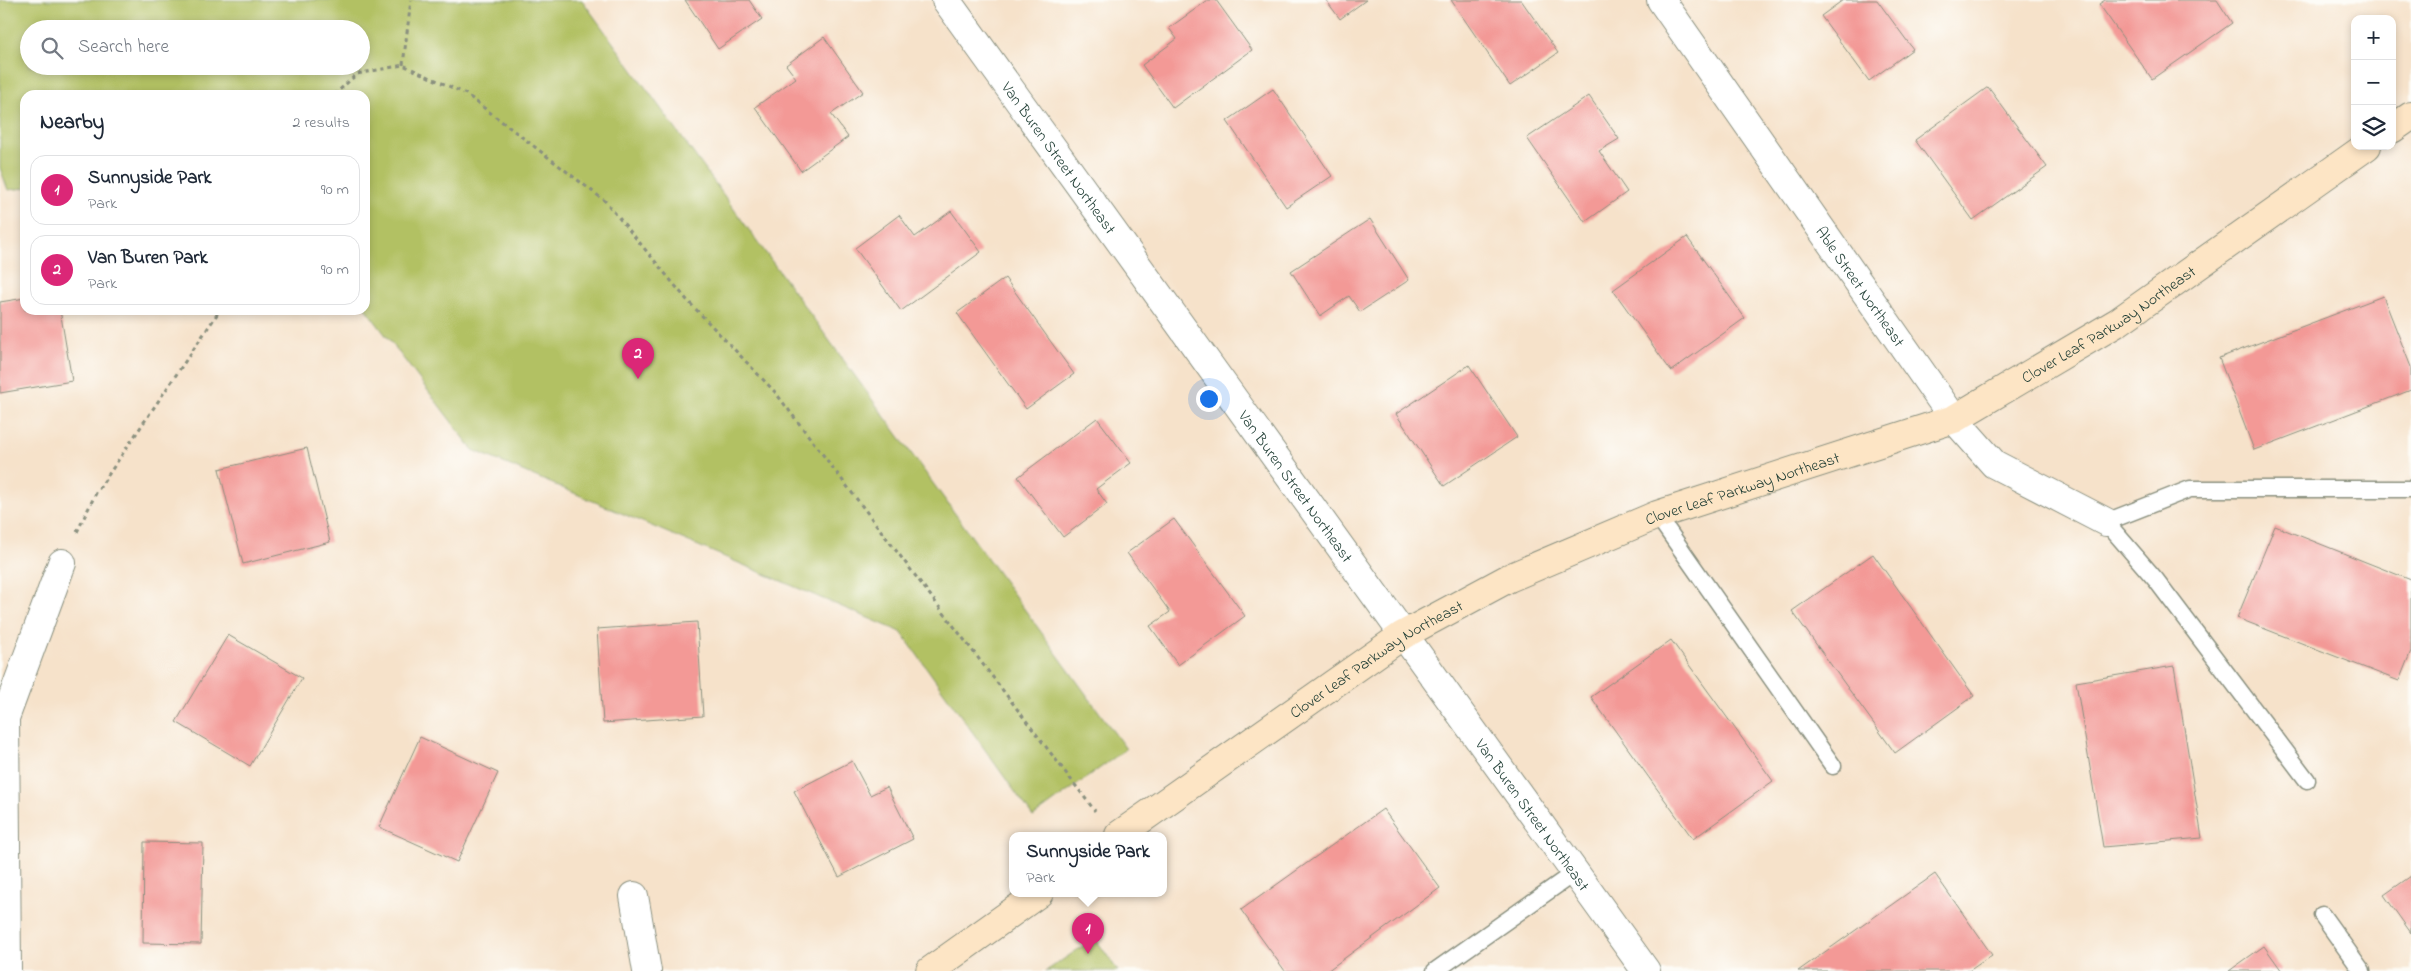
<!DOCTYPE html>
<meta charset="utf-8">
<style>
:root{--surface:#fff;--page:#f2f2f3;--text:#1f2937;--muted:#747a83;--line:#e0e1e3;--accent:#db2777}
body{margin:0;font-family:"Indie Flower",sans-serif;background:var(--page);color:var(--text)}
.controls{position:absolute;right:15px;top:15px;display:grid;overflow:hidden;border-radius:10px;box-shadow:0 2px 8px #0003}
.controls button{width:45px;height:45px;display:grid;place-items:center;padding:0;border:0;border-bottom:1px solid var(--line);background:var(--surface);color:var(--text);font:25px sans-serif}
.you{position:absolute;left:1208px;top:398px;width:18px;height:18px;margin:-12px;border:4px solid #fff;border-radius:50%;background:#1a73e8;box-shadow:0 0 0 8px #1a73e833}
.badge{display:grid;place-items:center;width:32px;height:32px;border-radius:50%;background:var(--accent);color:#fff;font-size:16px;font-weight:700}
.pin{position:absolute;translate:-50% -41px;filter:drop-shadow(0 1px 2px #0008)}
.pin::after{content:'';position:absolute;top:26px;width:18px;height:15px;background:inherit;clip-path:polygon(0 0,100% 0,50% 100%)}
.popup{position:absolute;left:1009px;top:832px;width:158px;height:65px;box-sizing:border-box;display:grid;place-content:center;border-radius:10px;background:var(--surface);filter:drop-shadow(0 1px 4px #0005);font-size:16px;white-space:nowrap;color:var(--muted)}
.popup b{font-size:19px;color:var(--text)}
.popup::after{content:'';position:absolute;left:50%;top:100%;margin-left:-10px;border:10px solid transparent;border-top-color:var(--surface)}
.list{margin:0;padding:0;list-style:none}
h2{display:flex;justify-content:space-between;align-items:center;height:65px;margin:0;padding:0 20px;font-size:21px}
h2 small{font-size:16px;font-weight:400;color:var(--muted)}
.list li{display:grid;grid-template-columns:32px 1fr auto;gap:15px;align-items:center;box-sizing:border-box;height:70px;margin:0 10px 10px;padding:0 10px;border:1px solid var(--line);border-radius:15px}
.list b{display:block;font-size:19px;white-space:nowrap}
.list p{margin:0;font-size:16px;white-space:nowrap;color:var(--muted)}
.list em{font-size:16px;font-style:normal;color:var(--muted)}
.icon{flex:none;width:28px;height:28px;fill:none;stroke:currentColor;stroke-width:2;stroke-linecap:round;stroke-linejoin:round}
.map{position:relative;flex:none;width:2411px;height:971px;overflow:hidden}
.search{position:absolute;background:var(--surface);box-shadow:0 2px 8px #0003;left:20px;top:20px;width:350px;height:55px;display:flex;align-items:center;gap:12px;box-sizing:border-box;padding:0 18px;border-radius:28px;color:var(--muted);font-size:19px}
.panel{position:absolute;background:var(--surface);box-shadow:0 2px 8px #0003;left:20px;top:90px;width:350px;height:225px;border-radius:15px}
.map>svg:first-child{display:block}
.green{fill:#b2c164;stroke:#687f4c;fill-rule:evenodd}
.building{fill:#f39996}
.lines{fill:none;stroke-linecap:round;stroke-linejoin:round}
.lane-casing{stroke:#8a907f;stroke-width:19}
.street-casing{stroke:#8a907f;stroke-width:30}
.secondary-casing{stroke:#8a907f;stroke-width:30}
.path{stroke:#8a907f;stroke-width:3;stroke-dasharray:4 4;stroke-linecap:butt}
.lane{stroke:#fff;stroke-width:16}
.street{stroke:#fff;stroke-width:28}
.secondary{stroke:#fde5c5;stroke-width:28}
.labels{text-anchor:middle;stroke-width:4;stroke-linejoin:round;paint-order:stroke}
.street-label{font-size:16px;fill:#1f3d34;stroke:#fdfcf7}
</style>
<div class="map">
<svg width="2411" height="971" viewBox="0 0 2411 971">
<rect width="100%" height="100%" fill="#fdfcf7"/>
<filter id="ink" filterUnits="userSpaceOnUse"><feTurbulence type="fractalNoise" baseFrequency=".02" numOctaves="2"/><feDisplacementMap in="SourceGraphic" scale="10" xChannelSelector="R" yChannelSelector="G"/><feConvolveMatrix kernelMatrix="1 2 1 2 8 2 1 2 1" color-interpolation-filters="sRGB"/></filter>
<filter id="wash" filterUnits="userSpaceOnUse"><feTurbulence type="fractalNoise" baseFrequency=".0096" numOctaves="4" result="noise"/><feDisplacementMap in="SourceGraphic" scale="20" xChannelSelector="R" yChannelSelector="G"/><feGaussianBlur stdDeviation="1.12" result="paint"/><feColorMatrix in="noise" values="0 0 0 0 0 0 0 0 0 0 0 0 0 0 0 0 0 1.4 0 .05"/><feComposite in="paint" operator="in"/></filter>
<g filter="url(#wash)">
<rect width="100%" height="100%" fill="#f6e2ca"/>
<g class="green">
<path d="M 0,0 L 582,0 L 1126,749 L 1033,817 L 901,632 L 473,450 L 365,308 L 365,95 L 25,95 L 25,188 L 8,190 L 0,168 ZM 29,29 L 361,29 L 361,66 L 29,66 Z"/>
<path d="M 1095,938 L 1118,971 L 1046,971 Z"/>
</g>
<g id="blocks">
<g class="building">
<path d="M 685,0 L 749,0 L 762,19 L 718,49 Z"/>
<path d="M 1208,0 L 1216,0 L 1252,50 L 1173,108 L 1142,65 L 1177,39 L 1169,28 Z"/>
<path d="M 1326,0 L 1366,0 L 1340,19 Z"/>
<path d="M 1451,0 L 1521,0 L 1558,53 L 1510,86 Z"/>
<path d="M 1843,0 L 1877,0 L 1913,49 L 1869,81 L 1821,16 Z"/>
<path d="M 2105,0 L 2217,0 L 2232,23 L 2152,79 L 2099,4 Z"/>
<path d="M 824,37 L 863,92 L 831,114 L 848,137 L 801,171 L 755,107 L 796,78 L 786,65 Z"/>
<path d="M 1988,87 L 2047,167 L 1973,220 L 1915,140 Z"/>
<path d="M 1273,89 L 1332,176 L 1286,207 L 1227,121 Z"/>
<path d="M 1589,96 L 1619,139 L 1599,151 L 1627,192 L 1585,222 L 1527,138 Z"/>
<path d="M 951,211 L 981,252 L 901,311 L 855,248 L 899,215 L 915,237 Z"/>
<path d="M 1370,219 L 1409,280 L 1360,312 L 1349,296 L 1320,316 L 1291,271 Z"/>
<path d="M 1687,237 L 1745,318 L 1671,371 L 1613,290 Z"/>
<path d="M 1005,278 L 1074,374 L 1026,409 L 957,313 Z"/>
<path d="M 2383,296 L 2411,367 L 2411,390 L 2254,450 L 2219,358 Z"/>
<path d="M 25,298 L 25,310 L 60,310 L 72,381 L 0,393 L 0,302 Z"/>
<path d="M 1469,365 L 1517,437 L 1444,486 L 1396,414 Z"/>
<path d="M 1097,418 L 1131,463 L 1096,489 L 1107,504 L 1063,537 L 1018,477 Z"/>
<path d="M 307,448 L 330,542 L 243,564 L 219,469 Z"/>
<path d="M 1174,519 L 1245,616 L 1178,665 L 1150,626 L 1170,612 L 1127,553 Z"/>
<path d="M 2275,526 L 2411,580 L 2411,651 L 2399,681 L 2237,618 Z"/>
<path d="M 1873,554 L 1974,696 L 1895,753 L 1792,611 Z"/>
<path d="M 697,622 L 703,716 L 603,723 L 597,629 Z"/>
<path d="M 228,635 L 302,678 L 250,766 L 176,722 Z"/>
<path d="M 1671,640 L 1773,781 L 1693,839 L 1591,697 Z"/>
<path d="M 2174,666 L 2202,838 L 2103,847 L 2076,682 Z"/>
<path d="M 420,737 L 498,773 L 457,862 L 379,827 Z"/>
<path d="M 852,761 L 870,795 L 887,787 L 913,839 L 839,877 L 794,791 Z"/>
<path d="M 1383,809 L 1440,888 L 1327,971 L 1285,971 L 1241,910 Z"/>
<path d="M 144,842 L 203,843 L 201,944 L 143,943 Z"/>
<path d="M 1935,874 L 1992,955 L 1969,971 L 1798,971 Z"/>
<path d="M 2411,876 L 2411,933 L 2384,895 Z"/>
<path d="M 2264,946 L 2282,971 L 2229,971 Z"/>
</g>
</g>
</g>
<g filter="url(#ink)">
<use href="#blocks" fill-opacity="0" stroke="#8a907f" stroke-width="1"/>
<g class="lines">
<defs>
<g id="lane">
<path d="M 1657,515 L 1833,766"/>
<path d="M 2307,780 L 2156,580 L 2106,522 L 2190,489 L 2411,489"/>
<path d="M 2322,915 L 2362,971"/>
<path d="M 1435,971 L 1574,873"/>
</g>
<g id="street">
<path id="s1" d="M 946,0 L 1646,971"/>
<path id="s2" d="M 1661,0 L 1954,419 L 1994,464 L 2106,522"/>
<path d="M 634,896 L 647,971"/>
<path d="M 7,971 L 5,718 L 62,563"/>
</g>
<g id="secondary">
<path d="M 2392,129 L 2411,116"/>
<path id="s3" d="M 1119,835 L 1403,635 L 1509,578 L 1657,515 L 1954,419 L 2118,322 L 2367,146"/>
<path d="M 930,971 L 1039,893"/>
</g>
</defs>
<use href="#lane" class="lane-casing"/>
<use href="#street" class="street-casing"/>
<use href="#secondary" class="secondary-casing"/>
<g class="path">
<path d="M 403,65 L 411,0"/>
<path d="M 334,95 L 357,74 L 403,65 L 466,94 L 605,201 L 687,300 L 775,392 L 1095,811"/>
<path d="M 77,532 L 96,493 L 220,310"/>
</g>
<use href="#lane" class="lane"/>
<use href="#street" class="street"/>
<use href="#secondary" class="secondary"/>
</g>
</g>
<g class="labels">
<g class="street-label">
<text dy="6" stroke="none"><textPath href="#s1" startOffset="194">Van Buren Street Northeast</textPath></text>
<text dy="6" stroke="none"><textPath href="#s2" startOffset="349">Able Street Northeast</textPath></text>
<text dy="6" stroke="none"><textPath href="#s3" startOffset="1122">Clover Leaf Parkway Northeast</textPath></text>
<text dy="6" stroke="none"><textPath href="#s1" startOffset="599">Van Buren Street Northeast</textPath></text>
<text dy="6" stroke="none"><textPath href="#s3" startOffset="718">Clover Leaf Parkway Northeast</textPath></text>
<text dy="6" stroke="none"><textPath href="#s3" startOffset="312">Clover Leaf Parkway Northeast</textPath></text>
<text dy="6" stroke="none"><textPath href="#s1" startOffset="1004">Van Buren Street Northeast</textPath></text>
</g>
</g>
</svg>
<div class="controls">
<button>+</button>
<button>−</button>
<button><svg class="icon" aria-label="layers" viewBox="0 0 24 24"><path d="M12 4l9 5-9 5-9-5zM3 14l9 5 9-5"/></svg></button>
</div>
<div class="you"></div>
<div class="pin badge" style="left:1088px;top:954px">1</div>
<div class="popup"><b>Sunnyside Park</b>Park</div>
<div class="pin badge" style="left:638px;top:379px">2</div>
<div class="search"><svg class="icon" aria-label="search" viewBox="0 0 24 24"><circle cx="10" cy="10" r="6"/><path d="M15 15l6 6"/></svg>Search here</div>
<section class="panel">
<h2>Nearby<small>2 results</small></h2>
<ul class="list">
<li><span class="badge">1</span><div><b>Sunnyside Park</b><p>Park</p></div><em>90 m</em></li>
<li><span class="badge">2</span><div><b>Van Buren Park</b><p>Park</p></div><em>90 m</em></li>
</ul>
</section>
</div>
